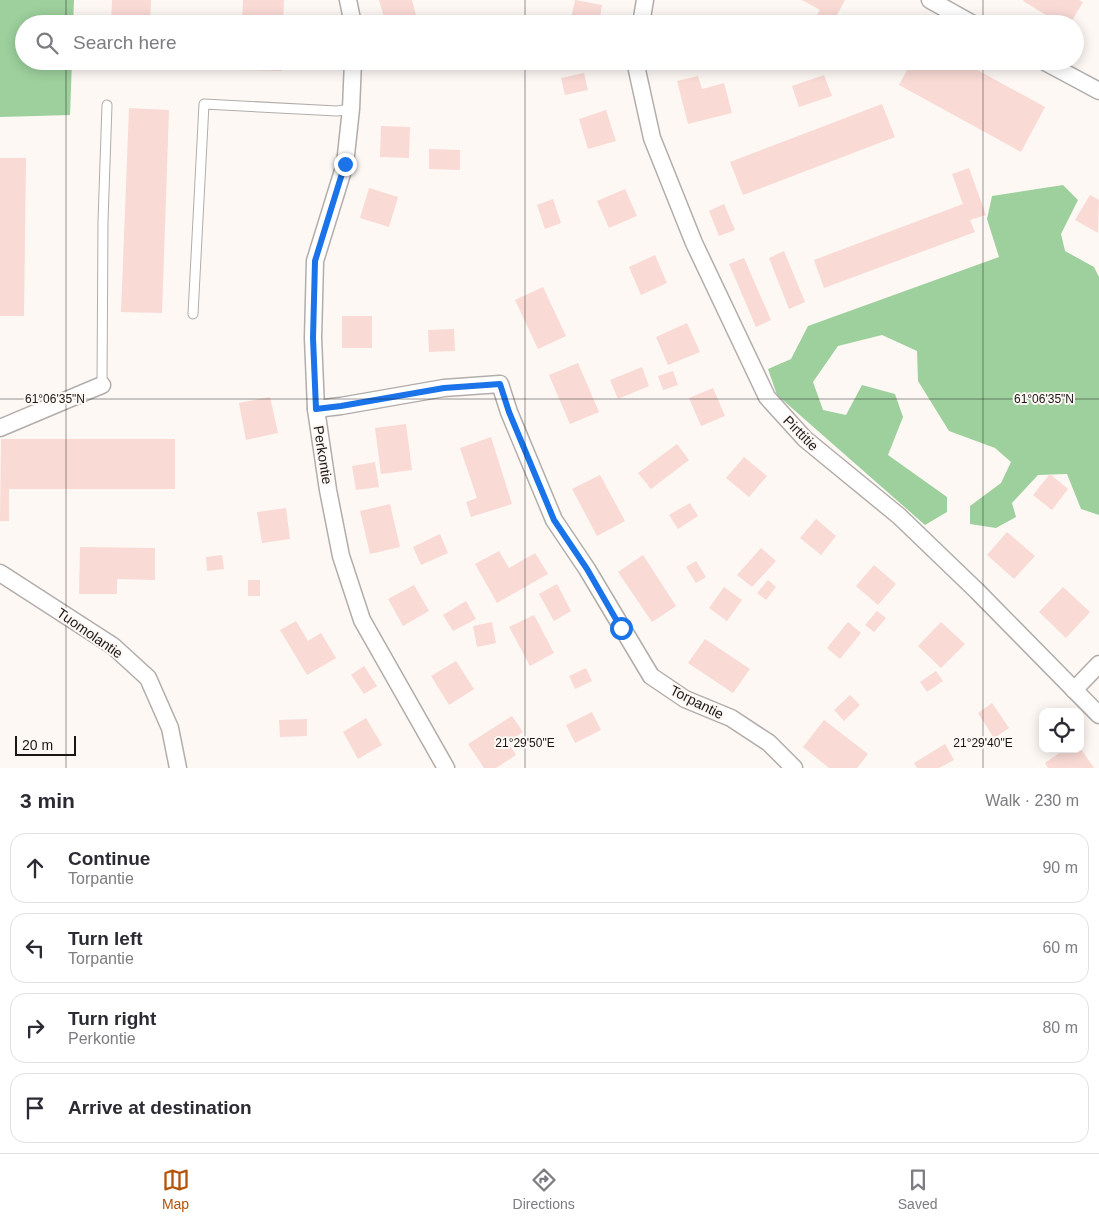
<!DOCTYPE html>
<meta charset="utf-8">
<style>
:root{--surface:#fff;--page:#f7f7f7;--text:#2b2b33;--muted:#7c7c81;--line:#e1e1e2;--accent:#b45309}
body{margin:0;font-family:Helvetica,sans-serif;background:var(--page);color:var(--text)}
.controls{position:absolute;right:15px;bottom:15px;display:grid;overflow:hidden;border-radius:10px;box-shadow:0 2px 12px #0003}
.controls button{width:45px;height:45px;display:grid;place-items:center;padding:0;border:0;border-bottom:1px solid var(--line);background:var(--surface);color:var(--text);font:25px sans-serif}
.scale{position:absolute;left:15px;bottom:12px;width:61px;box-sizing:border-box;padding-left:5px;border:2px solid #191716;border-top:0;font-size:14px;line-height:18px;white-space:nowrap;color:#191716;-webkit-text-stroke:4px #fdf8f4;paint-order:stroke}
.stop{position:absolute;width:15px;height:15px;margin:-11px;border:4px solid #1a73e8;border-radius:50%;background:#fff}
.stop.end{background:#1a73e8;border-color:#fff;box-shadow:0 1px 5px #0008}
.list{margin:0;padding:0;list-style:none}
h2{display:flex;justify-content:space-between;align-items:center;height:65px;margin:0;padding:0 20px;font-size:21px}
h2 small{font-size:16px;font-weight:400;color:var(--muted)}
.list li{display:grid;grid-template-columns:32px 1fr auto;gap:15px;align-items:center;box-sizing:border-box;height:70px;margin:0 10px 10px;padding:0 10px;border:1px solid var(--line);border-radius:15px}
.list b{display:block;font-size:19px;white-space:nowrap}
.list p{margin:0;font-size:16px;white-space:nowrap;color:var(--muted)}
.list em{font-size:16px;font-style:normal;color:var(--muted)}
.icon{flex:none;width:28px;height:28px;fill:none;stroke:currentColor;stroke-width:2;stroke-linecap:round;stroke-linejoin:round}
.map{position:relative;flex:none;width:1099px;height:768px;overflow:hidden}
.search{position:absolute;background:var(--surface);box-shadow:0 2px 12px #0003;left:15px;right:15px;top:15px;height:55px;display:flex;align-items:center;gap:12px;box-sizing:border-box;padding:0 18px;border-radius:28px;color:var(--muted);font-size:19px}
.sheet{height:385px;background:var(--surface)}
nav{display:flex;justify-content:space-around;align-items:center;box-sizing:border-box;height:70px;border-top:1px solid var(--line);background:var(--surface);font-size:14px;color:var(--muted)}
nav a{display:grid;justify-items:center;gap:2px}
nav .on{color:var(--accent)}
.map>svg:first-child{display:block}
.forest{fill:#9dd09d}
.building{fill:#f9dad5}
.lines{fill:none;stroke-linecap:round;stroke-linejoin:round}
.service-casing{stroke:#b2adaa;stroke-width:11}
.minor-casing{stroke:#b2adaa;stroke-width:19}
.service{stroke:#fff;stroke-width:9}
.minor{stroke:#fff;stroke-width:16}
.route{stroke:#1a73e8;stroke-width:6}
.ticks{fill:none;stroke:#191716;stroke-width:1;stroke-opacity:0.45}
.labels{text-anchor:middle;stroke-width:4;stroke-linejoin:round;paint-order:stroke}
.street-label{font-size:14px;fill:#191716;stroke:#fdf8f4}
.ticks-label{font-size:12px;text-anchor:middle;fill:#191716;stroke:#fdf8f4;stroke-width:4;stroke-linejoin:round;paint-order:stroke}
</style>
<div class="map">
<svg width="1099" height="768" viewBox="0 0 1099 768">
<rect width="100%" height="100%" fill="#fdf8f4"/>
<g class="forest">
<path d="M 0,0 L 74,0 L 73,24 L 24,24 L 24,61 L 72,61 L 70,115 L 0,117 Z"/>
<path d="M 1063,185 L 1078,200 L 1061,234 L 1065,251 L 1094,267 L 1099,277 L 1099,515 L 1081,509 L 1067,474 L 1038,475 L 1012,503 L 1016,517 L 996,528 L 970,524 L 970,506 L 1001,483 L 1011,462 L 995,448 L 949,431 L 918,381 L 917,351 L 882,335 L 838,346 L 813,382 L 823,410 L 846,415 L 862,385 L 895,394 L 903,417 L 888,455 L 947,497 L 947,512 L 925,525 L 777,395 L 768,369 L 791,359 L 808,326 L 999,257 L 987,219 L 992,196 Z"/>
</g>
<g class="building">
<path d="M 112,0 L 151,0 L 150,24 L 111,24 Z"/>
<path d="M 243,0 L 284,0 L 283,24 L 242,24 Z"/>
<path d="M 379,0 L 412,0 L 417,19 L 398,24 L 386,24 Z"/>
<path d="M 575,0 L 602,5 L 599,24 L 570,24 Z"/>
<path d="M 802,0 L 845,0 L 832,24 L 812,23 L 820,10 Z"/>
<path d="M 1024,0 L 1079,0 L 1083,2 L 1070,24 L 1061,24 L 1023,1 Z"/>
<path d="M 110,61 L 150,61 L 149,65 L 110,64 Z"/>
<path d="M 241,61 L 282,61 L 282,71 L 241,70 Z"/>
<path d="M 912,61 L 961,61 L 1045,107 L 1021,152 L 899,85 Z"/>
<path d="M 584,73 L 588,90 L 565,95 L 561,78 Z"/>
<path d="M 824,75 L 832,96 L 799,107 L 792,86 Z"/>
<path d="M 698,76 L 702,89 L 724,83 L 732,113 L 688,124 L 677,81 Z"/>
<path d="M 882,104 L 895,137 L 743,195 L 730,162 Z"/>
<path d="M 129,108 L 169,110 L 162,313 L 121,312 Z"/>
<path d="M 606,110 L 616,141 L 588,149 L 579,119 Z"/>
<path d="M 381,126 L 410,127 L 409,158 L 380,157 Z"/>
<path d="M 429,149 L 460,150 L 460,170 L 429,169 Z"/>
<path d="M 0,158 L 26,158 L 24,316 L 0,316 Z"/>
<path d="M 969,168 L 986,215 L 970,220 L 975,232 L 824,288 L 814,260 L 963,204 L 952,174 Z"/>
<path d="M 369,188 L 398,197 L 389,227 L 360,218 Z"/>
<path d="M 625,189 L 637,216 L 609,228 L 597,201 Z"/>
<path d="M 1090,195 L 1099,200 L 1098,233 L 1075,220 Z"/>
<path d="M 553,199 L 561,223 L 545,229 L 537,205 Z"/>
<path d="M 724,204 L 735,230 L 719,236 L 709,211 Z"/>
<path d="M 784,251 L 805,302 L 789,309 L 769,258 Z"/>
<path d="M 655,255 L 667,283 L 641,295 L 629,267 Z"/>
<path d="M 744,258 L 771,320 L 756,327 L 729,264 Z"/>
<path d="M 543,287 L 566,336 L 538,349 L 515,300 Z"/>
<rect x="342" y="316" width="30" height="32"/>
<path d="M 687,323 L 700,352 L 668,365 L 656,337 Z"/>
<path d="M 454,329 L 455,351 L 429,352 L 428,330 Z"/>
<path d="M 578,363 L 599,412 L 570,424 L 549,375 Z"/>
<path d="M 642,367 L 649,386 L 618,399 L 610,380 Z"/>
<path d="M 673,371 L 678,385 L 663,390 L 658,376 Z"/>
<path d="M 713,388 L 725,416 L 701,426 L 689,398 Z"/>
<path d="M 270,397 L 278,433 L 246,440 L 239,403 Z"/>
<path d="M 406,424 L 412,470 L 381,474 L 375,428 Z"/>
<path d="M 491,437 L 512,504 L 471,517 L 466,502 L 477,498 L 460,448 Z"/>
<path d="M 1,439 L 175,439 L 175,489 L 9,489 L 9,521 L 0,521 Z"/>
<path d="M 677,444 L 689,460 L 651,489 L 638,473 Z"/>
<path d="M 744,457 L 767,476 L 749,497 L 726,478 Z"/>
<path d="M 375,462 L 379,487 L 356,490 L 352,466 Z"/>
<path d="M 1050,474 L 1068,489 L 1052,510 L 1033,495 Z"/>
<path d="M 600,475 L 625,521 L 597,536 L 572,489 Z"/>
<path d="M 690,503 L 698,516 L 678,529 L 669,515 Z"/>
<path d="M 390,504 L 400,547 L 370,554 L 360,511 Z"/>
<path d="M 286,508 L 290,539 L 262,543 L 257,512 Z"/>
<path d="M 816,519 L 836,536 L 821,555 L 800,538 Z"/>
<path d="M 1007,532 L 1035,556 L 1014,579 L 987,555 Z"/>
<path d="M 440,534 L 448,553 L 421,565 L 413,547 Z"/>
<path d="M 80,547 L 155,548 L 155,580 L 117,579 L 117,594 L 79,594 Z"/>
<path d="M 761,548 L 776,561 L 752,587 L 737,575 Z"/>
<path d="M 499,551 L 509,568 L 535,553 L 548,574 L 497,603 L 475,564 Z"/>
<path d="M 222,555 L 224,569 L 207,571 L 206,557 Z"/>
<path d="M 643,555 L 676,606 L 652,622 L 618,572 Z"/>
<path d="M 696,561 L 706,577 L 696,583 L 686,567 Z"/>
<path d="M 874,565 L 896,584 L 878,605 L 856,586 Z"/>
<rect x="248" y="580" width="12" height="16"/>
<path d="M 768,580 L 776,587 L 766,600 L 757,593 Z"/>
<path d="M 557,584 L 571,611 L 554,621 L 539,594 Z"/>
<path d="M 414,585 L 429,611 L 403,626 L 388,599 Z"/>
<path d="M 724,587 L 742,600 L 727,621 L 709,608 Z"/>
<path d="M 1063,587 L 1090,612 L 1066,638 L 1039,612 Z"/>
<path d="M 466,601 L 476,619 L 453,631 L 443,615 Z"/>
<path d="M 877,611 L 886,618 L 874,632 L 865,625 Z"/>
<path d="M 534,615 L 554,653 L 530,666 L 509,627 Z"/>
<path d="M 296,621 L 308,641 L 321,633 L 336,658 L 307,675 L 280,630 Z"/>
<path d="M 492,622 L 496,643 L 477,647 L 473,626 Z"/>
<path d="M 848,622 L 861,633 L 840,659 L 827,648 Z"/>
<path d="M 941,622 L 965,644 L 941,668 L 918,646 Z"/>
<path d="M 705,639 L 750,669 L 733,693 L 688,663 Z"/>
<path d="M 456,661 L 474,689 L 449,705 L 431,676 Z"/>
<path d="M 364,666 L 377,686 L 364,694 L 351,675 Z"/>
<path d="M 586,668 L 592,681 L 575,689 L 569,676 Z"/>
<path d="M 936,671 L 943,681 L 927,692 L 920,682 Z"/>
<path d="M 850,695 L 860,705 L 844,721 L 834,710 Z"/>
<path d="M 992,703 L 1009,728 L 994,738 L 978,713 Z"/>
<path d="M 592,712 L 601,730 L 575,743 L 566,725 Z"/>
<path d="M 512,716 L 523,732 L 508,742 L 516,755 L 496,768 L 484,768 L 468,744 Z"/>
<path d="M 366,718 L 382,745 L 358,759 L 343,732 Z"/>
<path d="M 307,719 L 307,736 L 280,737 L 279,720 Z"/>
<path d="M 824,720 L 868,754 L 857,768 L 829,768 L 803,747 Z"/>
<path d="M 945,744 L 954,760 L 939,768 L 917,768 L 914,763 Z"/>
<path d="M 1065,749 L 1081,749 L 1094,768 L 1048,768 L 1045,763 Z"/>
</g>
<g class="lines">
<defs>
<g id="service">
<path d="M 193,314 L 204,104 L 337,111 L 351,109"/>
<path d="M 102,385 L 103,221 L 107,105"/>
</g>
<g id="minor">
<path d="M 348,0 L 353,24"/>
<path d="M 930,0 L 973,24"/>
<path d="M 641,24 L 645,0"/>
<path d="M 353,61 L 351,109 L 345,164 L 315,261 L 313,338 L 316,409 L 328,490 L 341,556 L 362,620 L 446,768"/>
<path d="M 635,61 L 652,138 L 694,243 L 767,397 L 805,439 L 899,516 L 977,591 L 1099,715"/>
<path d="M 1043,61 L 1099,91"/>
<path d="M 316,409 L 341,406 L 444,388 L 500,384 L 509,412 L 554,520 L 587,569 L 651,676 L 685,699 L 731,718 L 769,743 L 794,768"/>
<path d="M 0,428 L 102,385"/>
<path d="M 0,573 L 113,646 L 148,678 L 170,728 L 178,768"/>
<path d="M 1074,690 L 1099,664"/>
</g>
</defs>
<use href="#service" class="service-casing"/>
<use href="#minor" class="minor-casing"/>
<use href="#service" class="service"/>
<use href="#minor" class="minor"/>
</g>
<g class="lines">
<path class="route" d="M 345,164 L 315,261 L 313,338 L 316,409 L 341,406 L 444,388 L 500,384 L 509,412 L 554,520 L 587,569 L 621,628"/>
</g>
<path class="ticks" d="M 66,0 L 66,24M 525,0 L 525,24M 983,0 L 983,24M 66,61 L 66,768M 525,61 L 525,768M 983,61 L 983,768M 0,399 L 1099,399"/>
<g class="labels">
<g class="street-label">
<text transform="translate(801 433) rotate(45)" y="5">Pirttitie</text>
<text transform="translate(323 455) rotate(81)" y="5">Perkontie</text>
<text transform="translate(90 633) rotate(35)" y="5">Tuomolantie</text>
<text transform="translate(697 702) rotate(27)" y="5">Torpantie</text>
</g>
</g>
<g class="ticks-label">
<text x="1044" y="403">61°06'35"N</text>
<text x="55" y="403">61°06'35"N</text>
<text x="525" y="747">21°29'50"E</text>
<text x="983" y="747">21°29'40"E</text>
</g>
</svg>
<div class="controls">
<button><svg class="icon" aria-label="locate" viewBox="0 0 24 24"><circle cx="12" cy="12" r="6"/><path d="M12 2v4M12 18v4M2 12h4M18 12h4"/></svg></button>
</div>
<div class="scale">20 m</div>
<div class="stop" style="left:621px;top:628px"></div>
<div class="stop end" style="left:345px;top:164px"></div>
<div class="search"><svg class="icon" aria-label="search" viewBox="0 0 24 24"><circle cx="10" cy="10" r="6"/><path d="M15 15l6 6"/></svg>Search here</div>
</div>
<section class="sheet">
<h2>3 min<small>Walk · 230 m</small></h2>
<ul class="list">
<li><svg class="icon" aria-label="ahead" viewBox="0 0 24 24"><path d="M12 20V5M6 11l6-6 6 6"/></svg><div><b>Continue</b><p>Torpantie</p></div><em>90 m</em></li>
<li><svg class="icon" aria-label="left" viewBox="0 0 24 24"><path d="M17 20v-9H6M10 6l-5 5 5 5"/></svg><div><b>Turn left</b><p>Torpantie</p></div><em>60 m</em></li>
<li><svg class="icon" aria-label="right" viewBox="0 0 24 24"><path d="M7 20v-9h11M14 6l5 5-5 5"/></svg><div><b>Turn right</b><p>Perkontie</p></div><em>80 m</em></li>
<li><svg class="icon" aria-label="arrive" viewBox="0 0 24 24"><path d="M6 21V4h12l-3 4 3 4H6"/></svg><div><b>Arrive at destination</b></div></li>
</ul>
</section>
<nav>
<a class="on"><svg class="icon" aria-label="map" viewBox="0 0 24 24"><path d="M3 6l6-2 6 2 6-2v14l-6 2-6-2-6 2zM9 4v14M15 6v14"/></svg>Map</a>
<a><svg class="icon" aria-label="directions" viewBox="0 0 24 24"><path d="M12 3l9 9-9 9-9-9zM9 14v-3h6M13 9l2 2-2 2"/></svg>Directions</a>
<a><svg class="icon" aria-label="saved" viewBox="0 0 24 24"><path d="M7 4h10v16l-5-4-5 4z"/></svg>Saved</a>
</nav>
